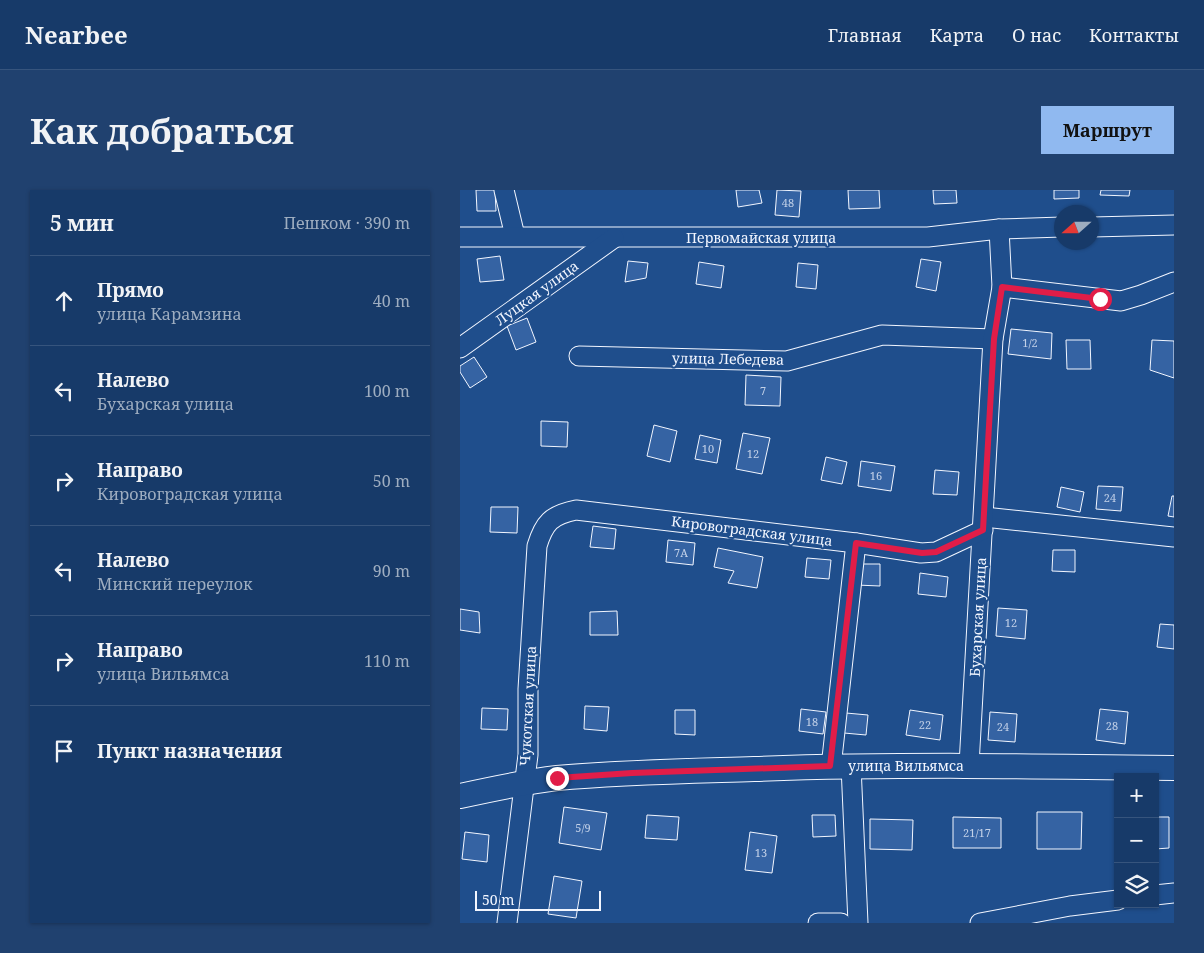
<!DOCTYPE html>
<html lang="ru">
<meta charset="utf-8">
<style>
:root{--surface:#173a69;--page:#20416f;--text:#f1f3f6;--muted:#9eadc0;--line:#36547d;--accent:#90b9f0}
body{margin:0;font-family:"Noto Serif",serif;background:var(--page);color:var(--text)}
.controls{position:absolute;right:15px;bottom:15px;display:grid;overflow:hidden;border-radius:0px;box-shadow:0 1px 4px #0004}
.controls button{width:45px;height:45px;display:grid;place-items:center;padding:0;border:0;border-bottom:1px solid var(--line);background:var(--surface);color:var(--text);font:25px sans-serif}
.compass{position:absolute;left:594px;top:15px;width:45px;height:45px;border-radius:50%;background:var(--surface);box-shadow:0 1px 4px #0004;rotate:249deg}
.scale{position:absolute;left:15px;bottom:12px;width:126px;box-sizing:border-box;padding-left:5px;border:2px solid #f2f6ff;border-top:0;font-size:14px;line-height:18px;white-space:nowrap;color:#f2f6ff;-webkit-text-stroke:4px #1f4e8c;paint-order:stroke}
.stop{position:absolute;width:15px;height:15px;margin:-11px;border:4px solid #e11d48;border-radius:50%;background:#fff}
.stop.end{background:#e11d48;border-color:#fff;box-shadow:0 1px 5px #0008}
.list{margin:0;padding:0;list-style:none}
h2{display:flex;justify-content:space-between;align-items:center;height:65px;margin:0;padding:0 20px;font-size:21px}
h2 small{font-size:16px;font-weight:400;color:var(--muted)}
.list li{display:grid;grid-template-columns:32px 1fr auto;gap:15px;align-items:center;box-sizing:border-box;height:90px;padding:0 20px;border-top:1px solid var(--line)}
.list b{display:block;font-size:19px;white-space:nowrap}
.list p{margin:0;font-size:16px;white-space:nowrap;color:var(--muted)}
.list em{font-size:16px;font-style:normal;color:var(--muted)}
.icon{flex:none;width:28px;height:28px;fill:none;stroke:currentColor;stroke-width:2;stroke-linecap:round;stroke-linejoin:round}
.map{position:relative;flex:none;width:714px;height:733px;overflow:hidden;border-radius:0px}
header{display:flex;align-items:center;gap:30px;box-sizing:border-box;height:70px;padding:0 25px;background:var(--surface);border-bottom:1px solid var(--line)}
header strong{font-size:24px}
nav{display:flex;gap:28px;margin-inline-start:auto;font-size:18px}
.intro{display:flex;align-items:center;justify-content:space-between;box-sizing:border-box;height:120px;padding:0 30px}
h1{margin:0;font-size:35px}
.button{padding:12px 22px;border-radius:0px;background:var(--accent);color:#111;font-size:18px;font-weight:700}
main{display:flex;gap:30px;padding:0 30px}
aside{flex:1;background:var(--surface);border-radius:0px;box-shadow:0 1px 4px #0004}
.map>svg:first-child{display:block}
.building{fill:#3563a3;stroke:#f2f6ff}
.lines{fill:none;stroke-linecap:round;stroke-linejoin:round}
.minor-casing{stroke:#f2f6ff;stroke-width:21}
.major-casing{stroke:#f2f6ff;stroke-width:26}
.minor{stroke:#1f4e8c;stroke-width:19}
.major{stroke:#1f4e8c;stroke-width:24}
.route{stroke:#e11d48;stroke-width:6}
.labels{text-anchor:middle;stroke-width:4;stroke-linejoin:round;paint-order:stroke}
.number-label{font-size:11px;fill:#c3d1e8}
.street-label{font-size:14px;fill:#f2f6ff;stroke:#1f4e8c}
</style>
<header>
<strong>Nearbee</strong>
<nav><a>Главная</a><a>Карта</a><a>О нас</a><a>Контакты</a></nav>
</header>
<div class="intro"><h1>Как добраться</h1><a class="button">Маршрут</a></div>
<main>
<aside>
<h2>5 мин<small>Пешком · 390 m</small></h2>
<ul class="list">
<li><svg class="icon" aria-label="ahead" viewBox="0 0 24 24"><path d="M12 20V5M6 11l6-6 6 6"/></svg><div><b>Прямо</b><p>улица Карамзина</p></div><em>40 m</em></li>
<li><svg class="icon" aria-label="left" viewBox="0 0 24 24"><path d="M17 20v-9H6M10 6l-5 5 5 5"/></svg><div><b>Налево</b><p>Бухарская улица</p></div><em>100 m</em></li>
<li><svg class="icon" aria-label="right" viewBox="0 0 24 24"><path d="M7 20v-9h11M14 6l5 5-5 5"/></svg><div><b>Направо</b><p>Кировоградская улица</p></div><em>50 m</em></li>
<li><svg class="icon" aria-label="left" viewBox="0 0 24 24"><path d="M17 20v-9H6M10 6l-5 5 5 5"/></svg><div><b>Налево</b><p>Минский переулок</p></div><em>90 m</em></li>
<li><svg class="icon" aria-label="right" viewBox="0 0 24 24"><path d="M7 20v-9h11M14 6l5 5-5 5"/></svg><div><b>Направо</b><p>улица Вильямса</p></div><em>110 m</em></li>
<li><svg class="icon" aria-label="arrive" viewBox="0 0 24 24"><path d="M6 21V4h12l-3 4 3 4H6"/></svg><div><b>Пункт назначения</b></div></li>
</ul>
</aside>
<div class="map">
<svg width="714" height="733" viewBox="0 0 714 733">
<rect width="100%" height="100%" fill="#1f4e8c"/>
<g class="building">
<path d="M 16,0 L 35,0 L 36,21 L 17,21 Z"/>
<path d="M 276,0 L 299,0 L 302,13 L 278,17 Z"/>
<path d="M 317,0 L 341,1 L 339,27 L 315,25 Z"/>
<path d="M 388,0 L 419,0 L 420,18 L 389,19 Z"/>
<path d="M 473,0 L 496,0 L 497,13 L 474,14 Z"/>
<path d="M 594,0 L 619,0 L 619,8 L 594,9 Z"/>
<path d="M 641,0 L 670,0 L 669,6 L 640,5 Z"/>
<path d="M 40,66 L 44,90 L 20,92 L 17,69 Z"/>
<path d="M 461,69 L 481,72 L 476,101 L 456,97 Z"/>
<path d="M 168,71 L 188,73 L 186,88 L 165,92 Z"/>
<path d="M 239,72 L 264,76 L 261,98 L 236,94 Z"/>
<path d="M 338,73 L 358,75 L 356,99 L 336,97 Z"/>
<path d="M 67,128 L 76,152 L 56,160 L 47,136 Z"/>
<path d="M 551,139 L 592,143 L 591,169 L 548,164 Z"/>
<path d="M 606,150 L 630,150 L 631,179 L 607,179 Z"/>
<path d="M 692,150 L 714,151 L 714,188 L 690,180 Z"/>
<path d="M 14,167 L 27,187 L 10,198 L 0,182 L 0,176 Z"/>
<path d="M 286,185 L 321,187 L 320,216 L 285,215 Z"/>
<path d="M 81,231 L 108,232 L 107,257 L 81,256 Z"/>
<path d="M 194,235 L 217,241 L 210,272 L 187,266 Z"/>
<path d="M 283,243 L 310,248 L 302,284 L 276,279 Z"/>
<path d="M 240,245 L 261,250 L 257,273 L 235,269 Z"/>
<path d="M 366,267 L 387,272 L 382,294 L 361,290 Z"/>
<path d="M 401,271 L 435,276 L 431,301 L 398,296 Z"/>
<path d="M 475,280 L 499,282 L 497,305 L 473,304 Z"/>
<path d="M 638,296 L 663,297 L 661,321 L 636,319 Z"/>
<path d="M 601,297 L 624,302 L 620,322 L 597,317 Z"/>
<path d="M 712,306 L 714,306 L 714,327 L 708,326 Z"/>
<path d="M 31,317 L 58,317 L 57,343 L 30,342 Z"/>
<path d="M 133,336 L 156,339 L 154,359 L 130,357 Z"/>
<path d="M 208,350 L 235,353 L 233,375 L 206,372 Z"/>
<path d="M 258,358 L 303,367 L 297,398 L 268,393 L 274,381 L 254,377 Z"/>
<path d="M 593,360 L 615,360 L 615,382 L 592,381 Z"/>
<path d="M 347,368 L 371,370 L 369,389 L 345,387 Z"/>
<path d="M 396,374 L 420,374 L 420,396 L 396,395 Z"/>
<path d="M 460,383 L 488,387 L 486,407 L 458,404 Z"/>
<path d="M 538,418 L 567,420 L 565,449 L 536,446 Z"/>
<path d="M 0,419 L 19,422 L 20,443 L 0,440 Z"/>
<path d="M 157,421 L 158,445 L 130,445 L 130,422 Z"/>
<path d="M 700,434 L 714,435 L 714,459 L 697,457 Z"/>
<path d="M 125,516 L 149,517 L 147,541 L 124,539 Z"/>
<path d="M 22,518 L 48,519 L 47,540 L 21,539 Z"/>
<path d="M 341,519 L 366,522 L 363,544 L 339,541 Z"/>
<path d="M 640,519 L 668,522 L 665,554 L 636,550 Z"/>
<path d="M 215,520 L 235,520 L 235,545 L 215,544 Z"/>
<path d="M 450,520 L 483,525 L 480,550 L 446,545 Z"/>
<path d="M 530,522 L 557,524 L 555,552 L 528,550 Z"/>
<path d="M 386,523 L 408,525 L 406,545 L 384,543 Z"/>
<path d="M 104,617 L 147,623 L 141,660 L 99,653 Z"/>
<path d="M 577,622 L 622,622 L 621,659 L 577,659 Z"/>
<path d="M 187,625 L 219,627 L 217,650 L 185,648 Z"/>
<path d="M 352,625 L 375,625 L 376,646 L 353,647 Z"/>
<path d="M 493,627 L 541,628 L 541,658 L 493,658 Z"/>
<path d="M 695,627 L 709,627 L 709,658 L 695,659 Z"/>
<path d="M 410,629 L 453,630 L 452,660 L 410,659 Z"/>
<path d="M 5,642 L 29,645 L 27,672 L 2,669 Z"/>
<path d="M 290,642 L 317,646 L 312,683 L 285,680 Z"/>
<path d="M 94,686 L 122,691 L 116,728 L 88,724 Z"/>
</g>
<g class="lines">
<defs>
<g id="minor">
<path d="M 44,0 L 55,46"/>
<path d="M 632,37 L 714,35"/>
<path d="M 0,47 L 468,47 L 539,39 L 602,37"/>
<path d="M 542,97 L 661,111 L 681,105 L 714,92"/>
<path d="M 0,158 L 154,48"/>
<path d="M 119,166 L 327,171 L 422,145 L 533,149"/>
<path d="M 524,327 L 714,347"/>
<path d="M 509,575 L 533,149 L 542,97 L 539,39"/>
<path d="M 391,576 L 398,733"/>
<path d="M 371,577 L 396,353"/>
<path d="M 695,705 L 714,703"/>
<path d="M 47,733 L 68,565 L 68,499 L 77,356 C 84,333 91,325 116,320 L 396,353 L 461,363 L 476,362 L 523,340"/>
<path d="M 358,733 L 381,733"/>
<path d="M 520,733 L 610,716 L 658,710"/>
</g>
<path id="major" d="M 0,606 C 32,599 64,592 97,588 C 162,582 228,581 294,579 C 434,574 574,576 714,578"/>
</defs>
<use href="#minor" class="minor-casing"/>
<use href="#major" class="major-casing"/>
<use href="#minor" class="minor"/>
<use href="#major" class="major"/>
</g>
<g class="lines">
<path class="route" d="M 97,588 L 172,583 L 370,576 L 396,353 L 462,363 L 476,362 L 523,340 L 534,149 L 542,97 L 640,109"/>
</g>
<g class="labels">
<g class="number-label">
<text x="328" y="17">48</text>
<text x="570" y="157">1/2</text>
<text x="303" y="205">7</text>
<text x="248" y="263">10</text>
<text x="293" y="268">12</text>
<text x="416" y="290">16</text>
<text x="650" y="312">24</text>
<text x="221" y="367">7А</text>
<text x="551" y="437">12</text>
<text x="352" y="536">18</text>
<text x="465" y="539">22</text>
<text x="652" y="540">28</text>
<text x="543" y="541">24</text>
<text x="123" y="642">5/9</text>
<text x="517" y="647">21/17</text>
<text x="301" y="667">13</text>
</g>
<g class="street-label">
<text x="301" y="53">Первомайская улица</text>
<text transform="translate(77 103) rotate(-36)" y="5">Луцкая улица</text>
<text transform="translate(268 169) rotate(1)" y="5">улица Лебедева</text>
<text transform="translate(292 341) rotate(7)" y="5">Кировоградская улица</text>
<text transform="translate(518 427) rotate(-87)" y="5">Бухарская улица</text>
<text transform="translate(68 516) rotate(-87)" y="5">Чукотская улица</text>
<text x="446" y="581">улица Вильямса</text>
</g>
</g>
</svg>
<div class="controls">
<button>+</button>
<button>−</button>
<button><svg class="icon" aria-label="layers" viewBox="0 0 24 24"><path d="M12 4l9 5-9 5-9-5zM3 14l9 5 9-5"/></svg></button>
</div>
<svg class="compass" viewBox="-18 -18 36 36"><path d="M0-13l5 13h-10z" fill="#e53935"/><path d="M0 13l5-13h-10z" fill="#9eadc0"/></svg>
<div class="scale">50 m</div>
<div class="stop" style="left:640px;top:109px"></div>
<div class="stop end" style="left:97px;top:588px"></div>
</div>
</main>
